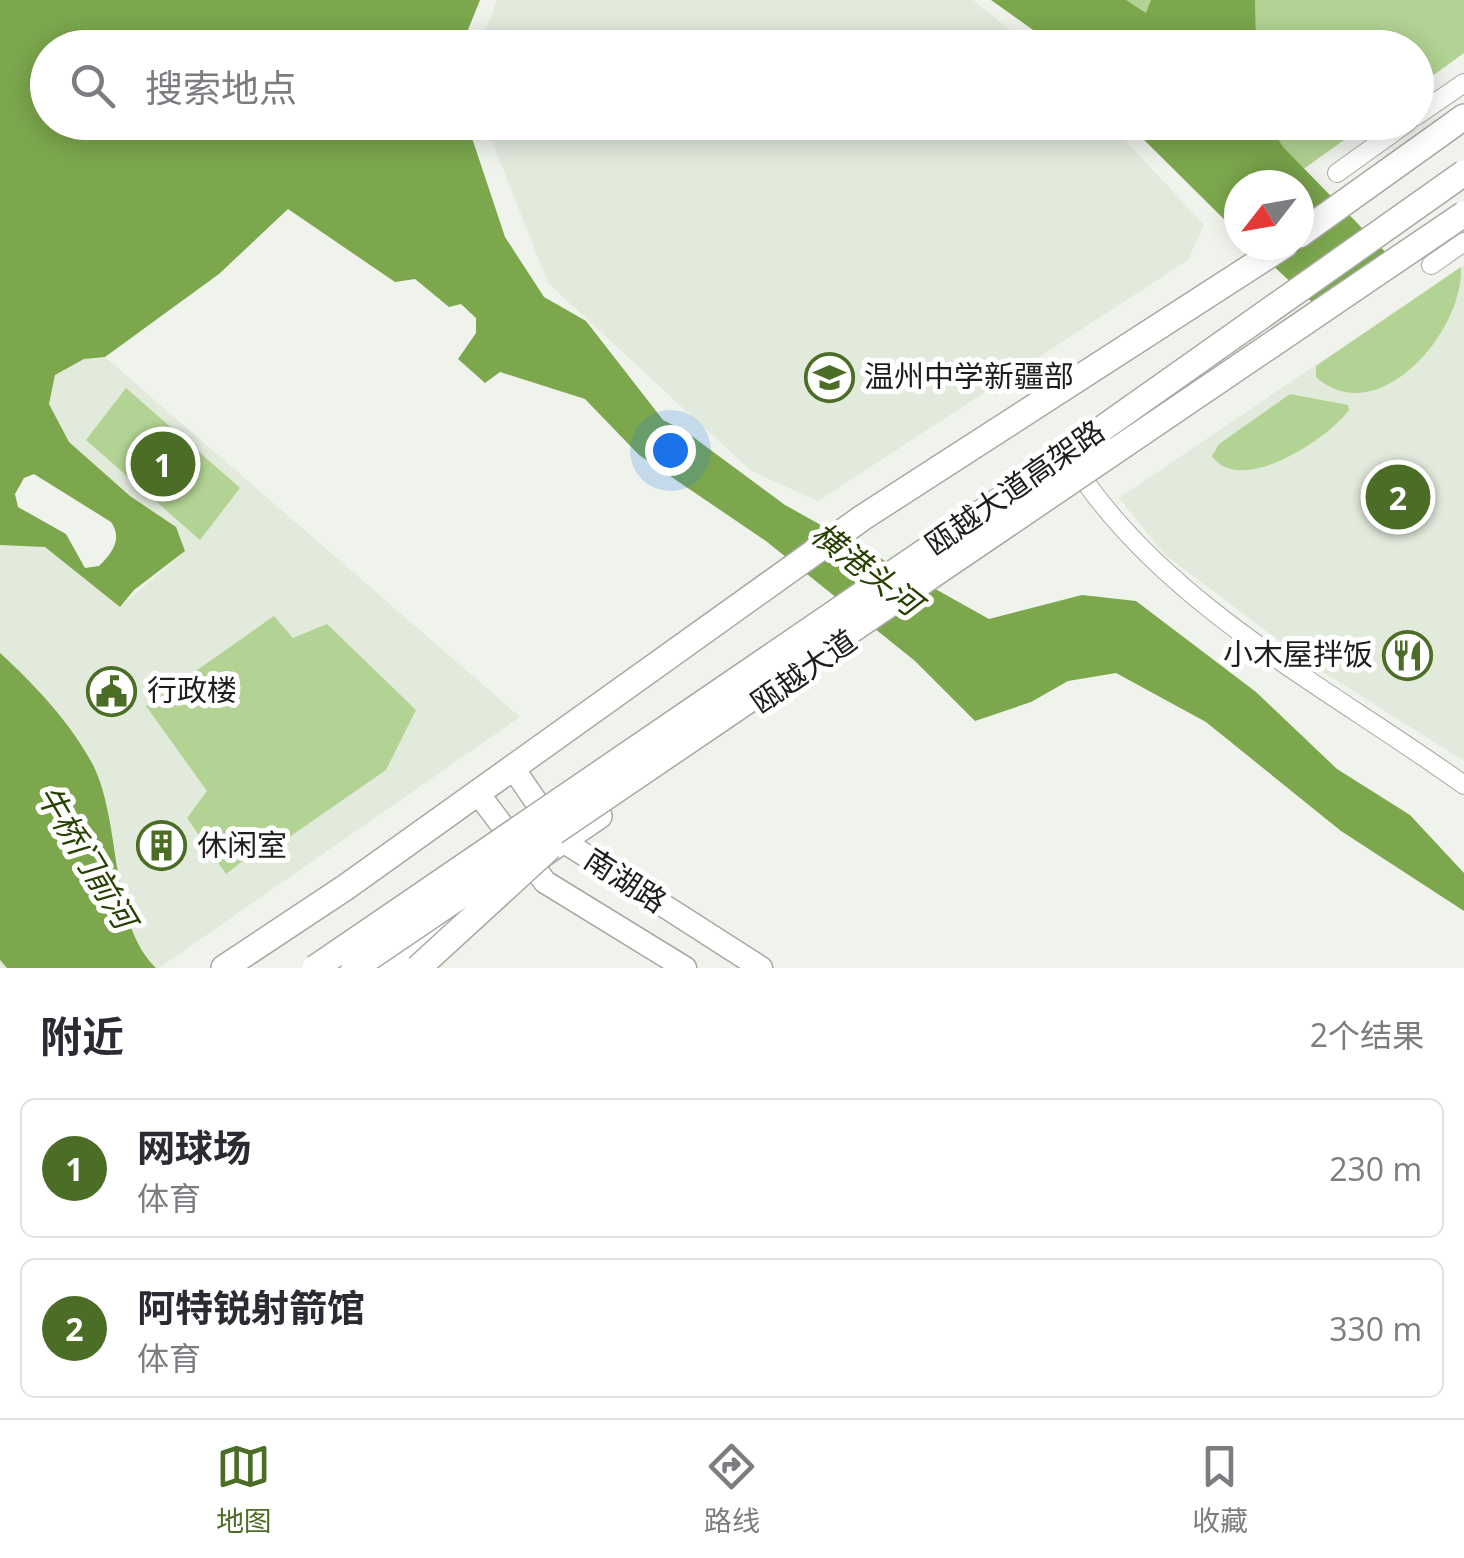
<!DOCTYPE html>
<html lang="zh">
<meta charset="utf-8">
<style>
:root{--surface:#fff;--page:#f7f7f7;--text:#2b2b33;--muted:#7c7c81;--line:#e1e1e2;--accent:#4c6d25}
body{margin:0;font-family:"Open Sans","Noto Sans SC",sans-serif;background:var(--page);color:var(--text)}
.compass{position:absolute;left:1224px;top:170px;width:90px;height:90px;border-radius:50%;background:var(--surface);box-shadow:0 5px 25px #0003;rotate:239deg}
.you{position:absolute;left:670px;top:450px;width:35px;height:35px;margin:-25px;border:8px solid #fff;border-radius:50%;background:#1a73e8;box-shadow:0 0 0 15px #1a73e833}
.badge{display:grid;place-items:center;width:65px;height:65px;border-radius:50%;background:var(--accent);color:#fff;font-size:32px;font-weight:700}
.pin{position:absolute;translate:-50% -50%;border:5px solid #fff;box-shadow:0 2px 10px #0006}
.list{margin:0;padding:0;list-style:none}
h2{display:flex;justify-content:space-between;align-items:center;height:130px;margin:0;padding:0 40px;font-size:42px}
h2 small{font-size:32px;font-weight:400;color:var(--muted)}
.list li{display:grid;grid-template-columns:65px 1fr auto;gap:30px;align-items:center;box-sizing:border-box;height:140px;margin:0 20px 20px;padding:0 20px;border:2px solid var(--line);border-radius:15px}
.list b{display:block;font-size:38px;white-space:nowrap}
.list p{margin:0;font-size:32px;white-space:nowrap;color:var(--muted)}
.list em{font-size:32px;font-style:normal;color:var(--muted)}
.icon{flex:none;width:55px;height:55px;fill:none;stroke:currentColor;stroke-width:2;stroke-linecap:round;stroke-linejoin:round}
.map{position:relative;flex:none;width:1464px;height:968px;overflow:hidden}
.search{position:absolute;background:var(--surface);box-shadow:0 5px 25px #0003;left:30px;right:30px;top:30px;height:110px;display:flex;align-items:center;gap:25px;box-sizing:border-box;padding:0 35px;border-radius:55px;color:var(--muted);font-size:38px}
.sheet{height:450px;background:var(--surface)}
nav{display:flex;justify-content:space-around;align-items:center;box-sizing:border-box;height:140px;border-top:2px solid var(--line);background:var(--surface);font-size:28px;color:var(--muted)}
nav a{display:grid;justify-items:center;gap:5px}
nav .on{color:var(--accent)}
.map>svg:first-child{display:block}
.built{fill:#e2eadc}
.green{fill:#b2d393}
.water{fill:#7ca74d;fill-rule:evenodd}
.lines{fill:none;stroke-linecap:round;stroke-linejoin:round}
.minor-casing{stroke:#a6aaa3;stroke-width:20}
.major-casing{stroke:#a6aaa3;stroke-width:25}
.highway-casing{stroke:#a6aaa3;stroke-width:28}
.minor{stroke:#fff;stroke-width:18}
.major{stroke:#fff;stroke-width:22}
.highway{stroke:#fff;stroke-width:25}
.highway-bridge-casing{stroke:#a6aaa3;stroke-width:28;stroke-linecap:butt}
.highway-bridge{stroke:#fff;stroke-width:25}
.labels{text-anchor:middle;stroke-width:10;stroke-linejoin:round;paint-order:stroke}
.poi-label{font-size:30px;fill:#1e1f1c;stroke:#fff;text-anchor:start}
.street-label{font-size:30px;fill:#1e1f1c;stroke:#fff}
.water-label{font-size:32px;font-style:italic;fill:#274200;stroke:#fff}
</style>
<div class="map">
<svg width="1464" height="968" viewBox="0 0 1464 968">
<rect width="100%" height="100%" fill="#eff3ec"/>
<g class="built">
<path d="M 497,0 L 973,0 L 1031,47 L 480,47 Z"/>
<path d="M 485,123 L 1109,123 L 1204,225 L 1188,260 L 818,501 L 751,471 L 548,283 Z"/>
<path d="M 1464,265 L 1464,761 L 1306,661 L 1164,554 L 1119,498 Z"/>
<path d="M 105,357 L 520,717 L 159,968 L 0,968 L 0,543 L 45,547 L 120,607 L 185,551 L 176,527 L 130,496 L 69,442 L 49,404 L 55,374 L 84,359 Z"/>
</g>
<g class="green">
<path d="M 1073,0 L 1464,0 L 1464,53 L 1417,87 L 1416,48 L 1117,47 Z"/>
<path d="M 1186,123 L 1368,123 L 1281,185 Z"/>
<path d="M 1461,267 C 1464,332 1377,432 1316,377 L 1316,366 Z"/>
<path d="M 126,388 L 240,488 L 200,540 L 86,440 Z"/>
<path d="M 1290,394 L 1348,405 L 1349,410 C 1328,439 1240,497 1212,456 L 1219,444 Z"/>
<path d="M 274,616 L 293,638 L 327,624 L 416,710 L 386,770 L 269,851 L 253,853 L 226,874 L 187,818 L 207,791 L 146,706 Z"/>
</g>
<g class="water">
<path d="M 0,0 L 480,0 L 461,47 L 48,48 L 48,122 L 467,123 L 505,237 L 544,297 L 586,321 L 663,420 L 685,431 L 785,505 L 989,619 L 1082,595 L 1136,601 L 1256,692 L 1337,769 L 1410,815 L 1464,873 L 1464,911 L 1341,831 L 1206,722 L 1116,673 L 1068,681 L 1031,702 L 975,721 L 915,661 L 766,541 L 639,455 L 585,399 L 500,372 L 485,383 L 458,359 L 476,333 L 476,318 L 461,304 L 449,307 L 415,279 L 395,282 L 288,209 L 219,274 L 105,357 L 84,359 L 55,375 L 49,404 L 69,442 L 130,496 L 176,527 L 185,551 L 134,590 L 120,607 L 45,547 L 0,545 ZM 34,474 L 111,522 C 123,539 112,553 99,566 L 85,568 L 66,534 L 18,507 L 15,494 L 24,478 Z"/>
<path d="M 991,0 L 1126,0 L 1146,13 L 1151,0 L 1255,0 L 1256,47 L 1057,47 Z"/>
<path d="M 1127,123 L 1268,123 L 1283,147 L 1402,269 L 1330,319 L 1251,245 L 1299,245 L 1299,185 L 1239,185 L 1239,234 Z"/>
<path d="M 0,653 C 34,684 71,723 93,765 C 122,823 109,922 156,968 L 7,968 L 0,960 Z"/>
</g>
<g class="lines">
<defs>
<g id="minor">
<path d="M 1416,116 L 1464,83"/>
<path d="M 1337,173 L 1408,122"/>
<path d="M 1431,265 L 1464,242"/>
<path d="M 1084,480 C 1176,611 1335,692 1464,785"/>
</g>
<g id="major">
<path d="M 513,768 L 563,841 L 761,968"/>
<path d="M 477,792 L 545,882 L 685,968"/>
</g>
<g id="highway">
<path d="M 1299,235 L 1464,117"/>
<path d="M 533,861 L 599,816"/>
<path d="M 224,968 L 346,887 L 862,518 L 1285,245"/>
<path d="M 390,968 L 469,909"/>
</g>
</defs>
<use href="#minor" class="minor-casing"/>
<use href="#major" class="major-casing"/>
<use href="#highway" class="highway-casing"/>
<use href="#minor" class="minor"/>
<use href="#major" class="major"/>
<use href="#highway" class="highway"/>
<defs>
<g id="highway-bridge">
<path d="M 315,968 L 1028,481 L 1464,173"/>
<path d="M 354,968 L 1464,214"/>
<path d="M 418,968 L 550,847"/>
</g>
</defs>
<use href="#highway-bridge" class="highway-bridge-casing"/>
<use href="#highway-bridge" class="highway-bridge"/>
</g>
<defs>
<symbol id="school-ring" viewBox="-11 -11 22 22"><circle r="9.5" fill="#fff" stroke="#4c6d25" stroke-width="1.5"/><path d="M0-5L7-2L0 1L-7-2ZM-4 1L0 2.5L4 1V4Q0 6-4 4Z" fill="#4c6d25"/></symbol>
<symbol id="restaurant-ring" viewBox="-11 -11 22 22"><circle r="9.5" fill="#fff" stroke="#4c6d25" stroke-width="1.5"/><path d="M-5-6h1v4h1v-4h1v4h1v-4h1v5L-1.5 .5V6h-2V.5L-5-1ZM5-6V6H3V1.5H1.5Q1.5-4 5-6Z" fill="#4c6d25"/></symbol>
<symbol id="civic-ring" viewBox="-11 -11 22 22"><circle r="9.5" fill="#fff" stroke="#4c6d25" stroke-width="1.5"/><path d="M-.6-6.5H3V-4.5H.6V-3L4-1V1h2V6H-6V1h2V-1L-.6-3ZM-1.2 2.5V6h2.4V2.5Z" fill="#4c6d25"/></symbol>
<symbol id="building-ring" viewBox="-11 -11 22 22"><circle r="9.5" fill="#fff" stroke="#4c6d25" stroke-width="1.5"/><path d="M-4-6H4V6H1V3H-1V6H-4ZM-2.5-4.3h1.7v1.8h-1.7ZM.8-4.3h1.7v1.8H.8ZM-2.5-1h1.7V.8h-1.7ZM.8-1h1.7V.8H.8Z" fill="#4c6d25"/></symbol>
</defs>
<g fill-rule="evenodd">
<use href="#school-ring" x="802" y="350" width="55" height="55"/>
<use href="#restaurant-ring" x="1380" y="628" width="55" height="55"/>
<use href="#civic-ring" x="84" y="664" width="55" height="55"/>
<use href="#building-ring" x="134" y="818" width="55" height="55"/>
</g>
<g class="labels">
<g class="poi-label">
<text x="864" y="387">温州中学新疆部</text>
<text x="1373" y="665" text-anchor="end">小木屋拌饭</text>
<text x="147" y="701">行政楼</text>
<text x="197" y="856">休闲室</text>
</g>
<g class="street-label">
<text transform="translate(1015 488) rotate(-35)" y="10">瓯越大道高架路</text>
<text transform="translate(804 672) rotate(-35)" y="10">瓯越大道</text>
<text transform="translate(625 881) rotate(33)" y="10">南湖路</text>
</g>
<g class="water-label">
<text transform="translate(866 569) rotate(38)" y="11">横港头河</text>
<text transform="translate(86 857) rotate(59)" y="11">牛桥门前河</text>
</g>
</g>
</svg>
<svg class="compass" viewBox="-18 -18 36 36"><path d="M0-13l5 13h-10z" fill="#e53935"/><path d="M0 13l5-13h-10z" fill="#7c7c81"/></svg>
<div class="you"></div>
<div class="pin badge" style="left:163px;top:464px">1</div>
<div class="pin badge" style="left:1398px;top:497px">2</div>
<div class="search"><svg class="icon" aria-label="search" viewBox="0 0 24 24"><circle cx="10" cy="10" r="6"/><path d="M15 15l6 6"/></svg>搜索地点</div>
</div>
<section class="sheet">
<h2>附近<small>2个结果</small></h2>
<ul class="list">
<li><span class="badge">1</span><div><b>网球场</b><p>体育</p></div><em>230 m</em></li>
<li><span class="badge">2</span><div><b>阿特锐射箭馆</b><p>体育</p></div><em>330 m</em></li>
</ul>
</section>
<nav>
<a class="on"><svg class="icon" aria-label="map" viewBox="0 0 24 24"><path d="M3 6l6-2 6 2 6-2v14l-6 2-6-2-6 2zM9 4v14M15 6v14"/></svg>地图</a>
<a><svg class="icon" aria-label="directions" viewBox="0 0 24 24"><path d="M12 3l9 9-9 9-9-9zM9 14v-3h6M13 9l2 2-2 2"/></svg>路线</a>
<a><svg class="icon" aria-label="saved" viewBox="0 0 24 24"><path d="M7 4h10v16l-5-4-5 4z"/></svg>收藏</a>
</nav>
